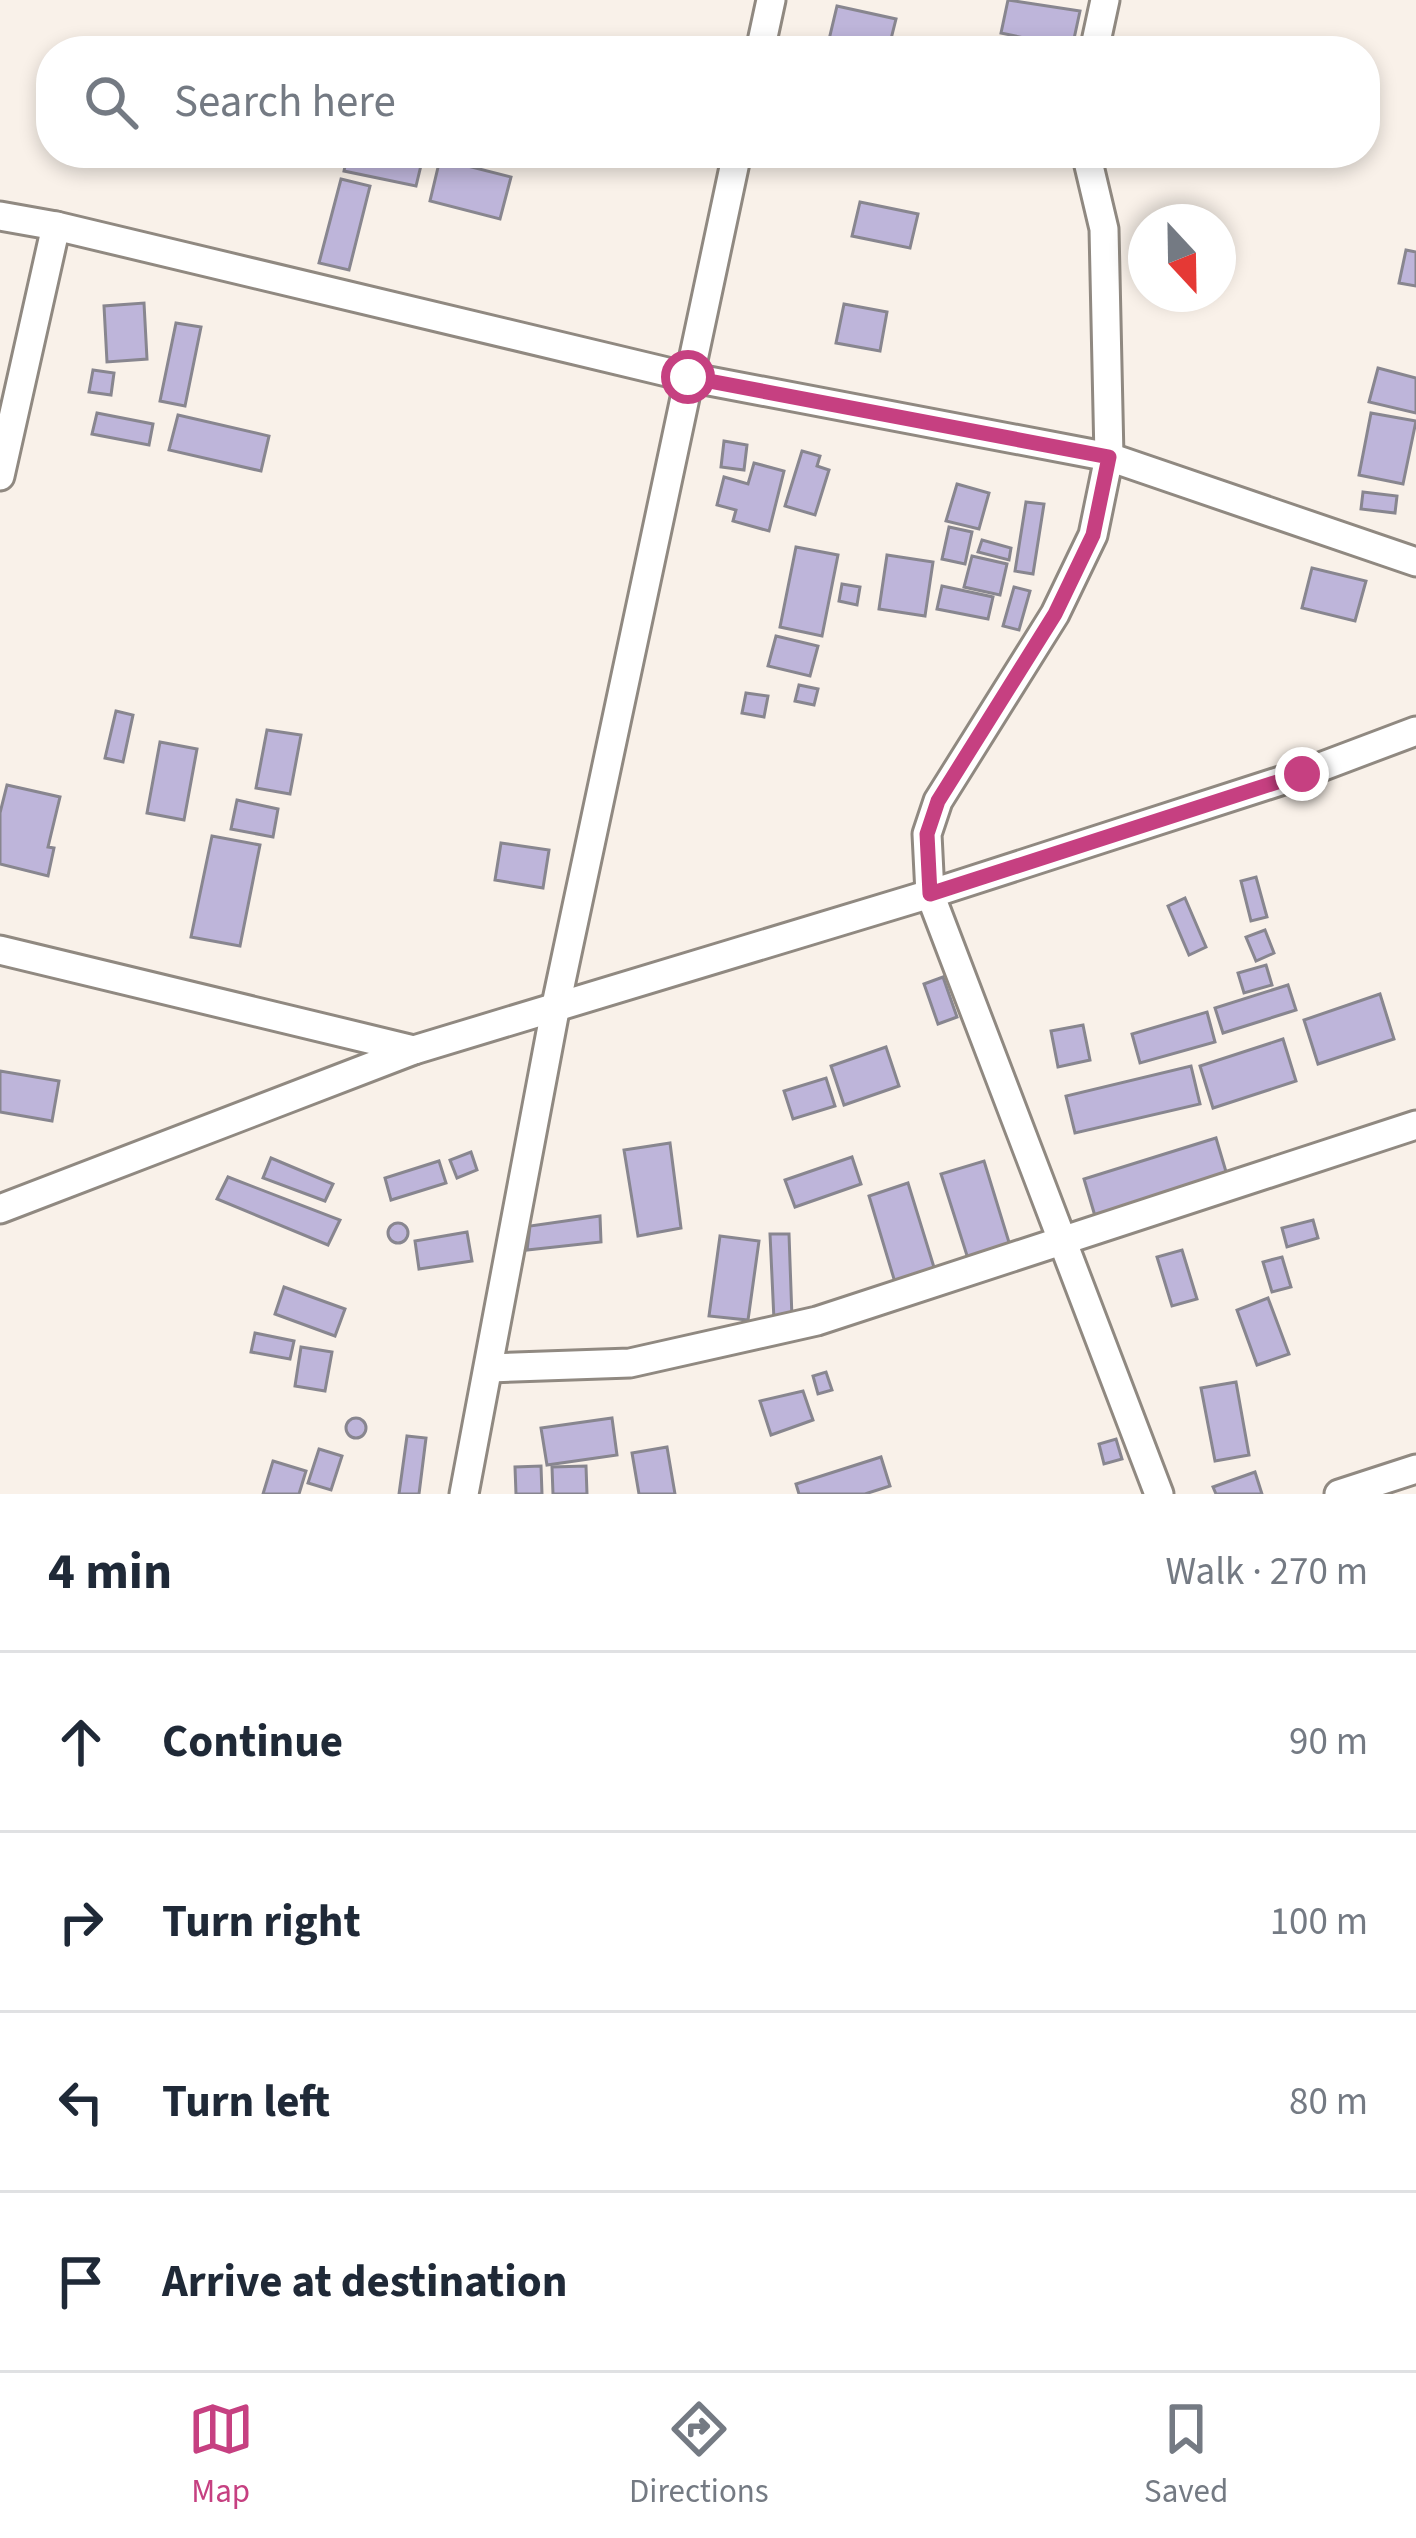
<!DOCTYPE html>
<meta charset="utf-8">
<style>
:root{--surface:#fff;--page:#f6f6f7;--text:#1f2937;--muted:#747a83;--line:#e0e1e3;--accent:#c64081}
body{margin:0;font-family:"Source Sans 3",sans-serif;background:var(--page);color:var(--text)}
.compass{position:absolute;left:1128px;top:204px;width:108px;height:108px;border-radius:50%;background:var(--surface);box-shadow:0 6px 18px #0003;rotate:158deg}
.stop{position:absolute;width:36px;height:36px;margin:-27px;border:9px solid #c64081;border-radius:50%;background:#fff}
.stop.end{background:#c64081;border-color:#fff;box-shadow:0 3px 12px #0008}
.list{margin:0;padding:0;list-style:none}
h2{display:flex;justify-content:space-between;align-items:center;height:156px;margin:0;padding:0 48px;font-size:51px}
h2 small{font-size:39px;font-weight:400;color:var(--muted)}
.list li{display:grid;grid-template-columns:78px 1fr auto;gap:36px;align-items:center;box-sizing:border-box;height:180px;padding:0 48px;border-top:3px solid var(--line)}
.list b{display:block;font-size:45px;white-space:nowrap}
.list em{font-size:39px;font-style:normal;color:var(--muted)}
.icon{flex:none;width:66px;height:66px;fill:none;stroke:currentColor;stroke-width:2;stroke-linecap:round;stroke-linejoin:round}
.map{position:relative;flex:none;width:1416px;height:1494px;overflow:hidden}
.search{position:absolute;background:var(--surface);box-shadow:0 6px 18px #0003;left:36px;right:36px;top:36px;height:132px;display:flex;align-items:center;gap:30px;box-sizing:border-box;padding:0 42px;border-radius:48px;color:var(--muted);font-size:45px}
.sheet{height:876px;background:var(--surface)}
nav{display:flex;justify-content:space-around;align-items:center;box-sizing:border-box;height:168px;border-top:3px solid var(--line);background:var(--surface);font-size:33px;color:var(--muted)}
nav a{display:grid;justify-items:center;gap:6px}
nav .on{color:var(--accent)}
.map>svg:first-child{display:block}
.building{fill:#beb5da;stroke:#88868f;stroke-width:3}
.lines{fill:none;stroke-linecap:round;stroke-linejoin:round}
.minor-casing{stroke:#908981;stroke-width:33}
.minor{stroke:#fff;stroke-width:27}
.route{stroke:#c64081;stroke-width:15}
</style>
<div class="map">
<svg width="1416" height="1494" viewBox="0 0 1416 1494">
<rect width="100%" height="100%" fill="#f9f1e9"/>
<g class="building">
<path d="M 1008,0 L 1080,11 L 1072,48 L 1001,33 Z"/>
<path d="M 837,6 L 896,19 L 888,51 L 827,48 Z"/>
<path d="M 348,153 L 424,153 L 416,186 L 344,171 Z"/>
<path d="M 440,159 L 511,177 L 500,219 L 430,201 Z"/>
<path d="M 341,179 L 370,186 L 349,270 L 319,263 Z"/>
<path d="M 860,202 L 918,214 L 910,248 L 852,236 Z"/>
<path d="M 1406,250 L 1416,252 L 1416,286 L 1399,283 Z"/>
<path d="M 144,303 L 147,359 L 107,362 L 104,306 Z"/>
<path d="M 844,304 L 887,312 L 880,351 L 836,343 Z"/>
<path d="M 176,323 L 201,327 L 185,406 L 160,401 Z"/>
<path d="M 1378,368 L 1416,378 L 1416,413 L 1369,402 Z"/>
<path d="M 93,370 L 114,373 L 111,395 L 89,392 Z"/>
<path d="M 97,413 L 153,424 L 149,445 L 92,434 Z"/>
<path d="M 1371,413 L 1416,421 L 1403,484 L 1359,475 Z"/>
<path d="M 178,415 L 269,436 L 261,471 L 169,450 Z"/>
<path d="M 724,441 L 747,445 L 744,470 L 721,467 Z"/>
<path d="M 802,451 L 820,456 L 817,466 L 829,470 L 815,515 L 785,506 Z"/>
<path d="M 754,463 L 784,471 L 769,531 L 733,521 L 736,510 L 717,505 L 724,477 L 748,484 Z"/>
<path d="M 957,484 L 989,493 L 979,529 L 946,521 Z"/>
<path d="M 1363,492 L 1397,496 L 1395,513 L 1361,509 Z"/>
<path d="M 1026,502 L 1044,504 L 1033,574 L 1015,571 Z"/>
<path d="M 949,527 L 972,532 L 965,564 L 942,559 Z"/>
<path d="M 982,540 L 1011,548 L 1009,560 L 978,552 Z"/>
<path d="M 796,547 L 838,555 L 822,636 L 780,627 Z"/>
<path d="M 887,555 L 933,562 L 925,616 L 879,609 Z"/>
<path d="M 972,556 L 1007,564 L 1000,595 L 964,587 Z"/>
<path d="M 1312,568 L 1366,581 L 1355,621 L 1302,608 Z"/>
<path d="M 842,584 L 860,587 L 857,605 L 839,601 Z"/>
<path d="M 942,586 L 993,597 L 988,619 L 937,609 Z"/>
<path d="M 1014,587 L 1030,591 L 1019,630 L 1003,626 Z"/>
<path d="M 776,636 L 818,646 L 810,676 L 768,666 Z"/>
<path d="M 799,685 L 818,689 L 814,705 L 795,701 Z"/>
<path d="M 746,693 L 768,696 L 764,717 L 742,713 Z"/>
<path d="M 116,711 L 133,715 L 123,762 L 105,758 Z"/>
<path d="M 267,730 L 301,735 L 290,794 L 256,788 Z"/>
<path d="M 160,742 L 197,749 L 184,820 L 147,813 Z"/>
<path d="M 7,785 L 60,797 L 48,847 L 54,848 L 48,876 L 0,864 L 0,813 Z"/>
<path d="M 237,800 L 278,809 L 273,837 L 231,829 Z"/>
<path d="M 212,836 L 260,845 L 240,946 L 191,937 Z"/>
<path d="M 501,843 L 549,850 L 543,888 L 495,880 Z"/>
<path d="M 1256,877 L 1267,917 L 1251,921 L 1241,881 Z"/>
<path d="M 1185,898 L 1206,947 L 1189,955 L 1168,906 Z"/>
<path d="M 1265,930 L 1274,953 L 1256,961 L 1246,937 Z"/>
<path d="M 1266,965 L 1272,985 L 1244,993 L 1238,973 Z"/>
<path d="M 943,977 L 957,1017 L 938,1024 L 924,984 Z"/>
<path d="M 1288,985 L 1296,1010 L 1223,1033 L 1215,1008 Z"/>
<path d="M 1380,994 L 1394,1039 L 1318,1064 L 1304,1020 Z"/>
<path d="M 1207,1012 L 1215,1042 L 1140,1063 L 1132,1034 Z"/>
<path d="M 1083,1025 L 1090,1060 L 1058,1067 L 1051,1031 Z"/>
<path d="M 1283,1039 L 1296,1081 L 1213,1108 L 1200,1066 Z"/>
<path d="M 886,1047 L 899,1086 L 844,1105 L 831,1066 Z"/>
<path d="M 1191,1066 L 1200,1104 L 1075,1133 L 1066,1096 Z"/>
<path d="M 0,1071 L 59,1081 L 52,1121 L 0,1112 Z"/>
<path d="M 826,1078 L 835,1106 L 793,1119 L 784,1091 Z"/>
<path d="M 1216,1138 L 1227,1175 L 1095,1216 L 1084,1179 Z"/>
<path d="M 670,1143 L 681,1228 L 638,1236 L 624,1150 Z"/>
<path d="M 471,1152 L 477,1170 L 457,1178 L 450,1160 Z"/>
<path d="M 852,1157 L 861,1184 L 795,1207 L 785,1180 Z"/>
<path d="M 271,1158 L 333,1184 L 325,1201 L 263,1178 Z"/>
<path d="M 439,1161 L 446,1183 L 391,1200 L 385,1178 Z"/>
<path d="M 984,1161 L 1012,1252 L 970,1265 L 941,1174 Z"/>
<path d="M 228,1177 L 340,1220 L 328,1245 L 217,1199 Z"/>
<path d="M 908,1183 L 937,1277 L 897,1289 L 869,1196 Z"/>
<path d="M 600,1216 L 601,1242 L 527,1250 L 530,1226 Z"/>
<path d="M 1313,1220 L 1318,1238 L 1287,1247 L 1282,1228 Z"/>
<circle cx="398" cy="1233" r="10"/>
<path d="M 467,1232 L 472,1261 L 419,1269 L 415,1241 Z"/>
<path d="M 770,1234 L 789,1234 L 792,1318 L 774,1320 Z"/>
<path d="M 720,1236 L 759,1241 L 748,1320 L 709,1316 Z"/>
<path d="M 1182,1250 L 1197,1299 L 1172,1306 L 1157,1257 Z"/>
<path d="M 1282,1257 L 1291,1287 L 1272,1292 L 1263,1262 Z"/>
<path d="M 284,1287 L 345,1309 L 335,1336 L 275,1314 Z"/>
<path d="M 1268,1298 L 1289,1354 L 1257,1365 L 1237,1310 Z"/>
<path d="M 255,1333 L 294,1341 L 290,1359 L 251,1352 Z"/>
<path d="M 301,1347 L 332,1352 L 325,1391 L 295,1386 Z"/>
<path d="M 826,1372 L 832,1390 L 818,1394 L 813,1376 Z"/>
<path d="M 1236,1382 L 1249,1455 L 1215,1461 L 1201,1388 Z"/>
<path d="M 803,1391 L 813,1420 L 771,1435 L 760,1401 Z"/>
<circle cx="356" cy="1428" r="10"/>
<path d="M 612,1418 L 617,1455 L 547,1465 L 541,1428 Z"/>
<path d="M 407,1436 L 426,1438 L 419,1494 L 399,1494 Z"/>
<path d="M 1116,1439 L 1122,1459 L 1104,1464 L 1099,1444 Z"/>
<path d="M 667,1447 L 675,1494 L 639,1494 L 632,1453 Z"/>
<path d="M 319,1449 L 342,1456 L 331,1490 L 308,1483 Z"/>
<path d="M 881,1457 L 890,1486 L 865,1494 L 799,1494 L 796,1484 Z"/>
<path d="M 273,1461 L 306,1471 L 299,1494 L 263,1494 Z"/>
<path d="M 541,1466 L 542,1494 L 516,1494 L 515,1467 Z"/>
<path d="M 586,1466 L 587,1494 L 553,1494 L 552,1467 Z"/>
<path d="M 1255,1472 L 1262,1494 L 1216,1494 L 1213,1487 Z"/>
</g>
<g class="lines">
<defs>
<g id="minor">
<path d="M 760,51 L 771,0"/>
<path d="M 1094,51 L 1105,0"/>
<path d="M 1086,153 L 1104,229 L 1109,457 L 1093,535 L 1055,614 L 938,801 L 927,834 L 930,894 L 1159,1494"/>
<path d="M 0,216 L 56,226 L 688,377 L 1109,457 L 1416,562"/>
<path d="M 0,476 L 56,226"/>
<path d="M 0,950 L 414,1050"/>
<path d="M 0,1209 L 414,1050 L 930,894 L 1302,774 L 1416,731"/>
<path d="M 490,1368 L 630,1363 L 817,1321 L 1416,1125"/>
<path d="M 464,1494 L 556,1005 L 737,153"/>
<path d="M 1339,1494 L 1416,1469"/>
</g>
</defs>
<use href="#minor" class="minor-casing"/>
<use href="#minor" class="minor"/>
</g>
<g class="lines">
<path class="route" d="M 688,377 L 1109,457 L 1093,535 L 1055,614 L 938,801 L 927,834 L 930,894 L 1302,774"/>
</g>
</svg>
<svg class="compass" viewBox="-18 -18 36 36"><path d="M0-13l5 13h-10z" fill="#e53935"/><path d="M0 13l5-13h-10z" fill="#747a83"/></svg>
<div class="stop" style="left:688px;top:377px"></div>
<div class="stop end" style="left:1302px;top:774px"></div>
<div class="search"><svg class="icon" aria-label="search" viewBox="0 0 24 24"><circle cx="10" cy="10" r="6"/><path d="M15 15l6 6"/></svg>Search here</div>
</div>
<section class="sheet">
<h2>4 min<small>Walk · 270 m</small></h2>
<ul class="list">
<li><svg class="icon" aria-label="ahead" viewBox="0 0 24 24"><path d="M12 20V5M6 11l6-6 6 6"/></svg><div><b>Continue</b></div><em>90 m</em></li>
<li><svg class="icon" aria-label="right" viewBox="0 0 24 24"><path d="M7 20v-9h11M14 6l5 5-5 5"/></svg><div><b>Turn right</b></div><em>100 m</em></li>
<li><svg class="icon" aria-label="left" viewBox="0 0 24 24"><path d="M17 20v-9H6M10 6l-5 5 5 5"/></svg><div><b>Turn left</b></div><em>80 m</em></li>
<li><svg class="icon" aria-label="arrive" viewBox="0 0 24 24"><path d="M6 21V4h12l-3 4 3 4H6"/></svg><div><b>Arrive at destination</b></div></li>
</ul>
</section>
<nav>
<a class="on"><svg class="icon" aria-label="map" viewBox="0 0 24 24"><path d="M3 6l6-2 6 2 6-2v14l-6 2-6-2-6 2zM9 4v14M15 6v14"/></svg>Map</a>
<a><svg class="icon" aria-label="directions" viewBox="0 0 24 24"><path d="M12 3l9 9-9 9-9-9zM9 14v-3h6M13 9l2 2-2 2"/></svg>Directions</a>
<a><svg class="icon" aria-label="saved" viewBox="0 0 24 24"><path d="M7 4h10v16l-5-4-5 4z"/></svg>Saved</a>
</nav>
